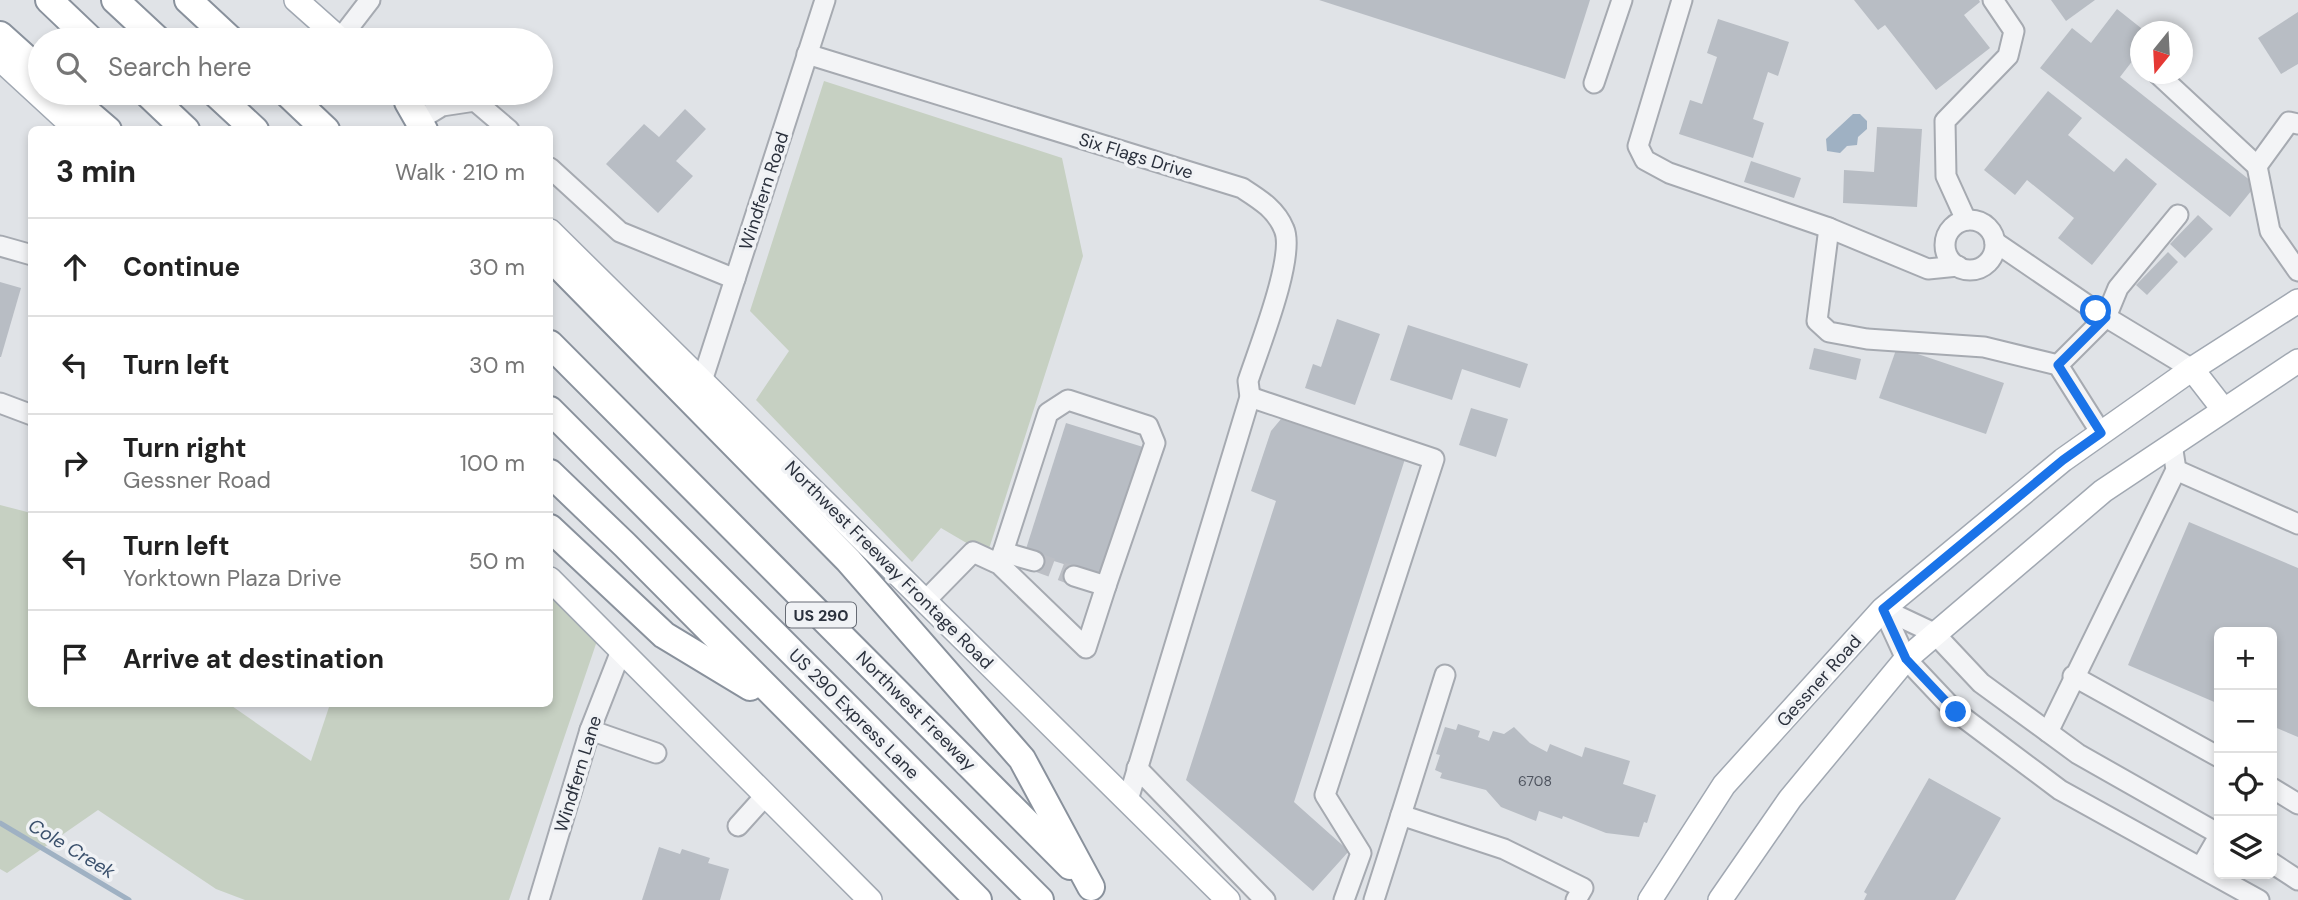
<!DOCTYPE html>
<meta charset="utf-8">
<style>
:root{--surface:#fff;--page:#f2f2f2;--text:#222;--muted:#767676;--line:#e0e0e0}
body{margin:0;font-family:"DM Sans",sans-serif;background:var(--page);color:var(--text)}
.controls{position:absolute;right:21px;bottom:21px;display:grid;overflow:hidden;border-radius:10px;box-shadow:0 4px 10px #0003}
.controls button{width:63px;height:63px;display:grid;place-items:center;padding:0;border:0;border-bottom:2px solid var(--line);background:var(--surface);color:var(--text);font:35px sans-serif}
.compass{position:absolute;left:2130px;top:21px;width:63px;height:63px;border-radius:50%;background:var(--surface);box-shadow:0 4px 10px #0003;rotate:198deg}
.stop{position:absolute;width:21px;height:21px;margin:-16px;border:5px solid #1a73e8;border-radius:50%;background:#fff}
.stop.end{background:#1a73e8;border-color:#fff;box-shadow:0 2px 7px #0008}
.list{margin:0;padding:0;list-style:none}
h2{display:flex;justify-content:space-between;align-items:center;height:91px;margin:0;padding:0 28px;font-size:30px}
h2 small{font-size:23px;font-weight:400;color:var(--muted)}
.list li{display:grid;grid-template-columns:46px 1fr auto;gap:21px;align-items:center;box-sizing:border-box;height:98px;padding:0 28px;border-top:2px solid var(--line)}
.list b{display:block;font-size:26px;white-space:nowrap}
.list p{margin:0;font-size:23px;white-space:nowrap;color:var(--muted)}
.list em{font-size:23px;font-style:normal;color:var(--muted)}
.icon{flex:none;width:38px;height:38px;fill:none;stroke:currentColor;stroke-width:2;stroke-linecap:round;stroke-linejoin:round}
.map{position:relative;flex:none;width:2298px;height:900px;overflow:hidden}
.search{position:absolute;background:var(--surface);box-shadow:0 4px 10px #0003;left:28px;top:28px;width:525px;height:77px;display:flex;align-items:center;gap:18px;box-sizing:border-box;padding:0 24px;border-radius:38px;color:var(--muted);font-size:26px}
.panel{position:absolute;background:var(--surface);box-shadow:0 4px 10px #0003;left:28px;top:126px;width:525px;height:581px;border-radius:10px}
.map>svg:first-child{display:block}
.green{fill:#c6d0c2}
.water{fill:#9fb1c3}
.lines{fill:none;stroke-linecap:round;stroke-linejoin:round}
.stream{stroke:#9fb1c3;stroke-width:5}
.building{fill:#b8bdc4}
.minor-tunnel{stroke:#bcbfc5;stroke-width:19;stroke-dasharray:19 10;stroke-linecap:butt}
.minor-casing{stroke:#a6aab1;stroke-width:23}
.major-casing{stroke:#a1a8b2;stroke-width:26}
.highway-casing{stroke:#89919c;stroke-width:30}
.minor{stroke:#f3f4f6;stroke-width:19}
.major{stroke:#fff;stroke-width:23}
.highway{stroke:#fff;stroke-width:26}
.route{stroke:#1a73e8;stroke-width:9}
.labels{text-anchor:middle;stroke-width:7;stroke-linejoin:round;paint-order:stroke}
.number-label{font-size:14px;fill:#4e545f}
.shield{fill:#f0f2f5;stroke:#666b74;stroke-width:2}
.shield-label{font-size:16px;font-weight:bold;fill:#2b313d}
.street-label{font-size:18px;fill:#2b313d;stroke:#f0f2f5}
.water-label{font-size:19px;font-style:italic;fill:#3a506c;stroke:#f0f2f5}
</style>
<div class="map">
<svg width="2298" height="900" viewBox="0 0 2298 900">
<rect width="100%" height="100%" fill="#e0e3e7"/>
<g class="green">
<path d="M 824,81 L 1062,158 L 1083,256 L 987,555 L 941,528 L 912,562 L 756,400 L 789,351 L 750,311 Z"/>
<path d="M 0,505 L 31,513 L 32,704 L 229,704 L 311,761 L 330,704 L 550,704 L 550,591 L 598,638 L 509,900 L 245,900 L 216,889 L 98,810 L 7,873 L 0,869 Z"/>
</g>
<path class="water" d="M 1853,114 L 1860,114 L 1867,121 L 1867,129 L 1858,137 L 1857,145 L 1847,146 L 1840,153 L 1827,151 L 1826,139 Z"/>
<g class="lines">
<path class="stream" d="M 0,823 L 129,900"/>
</g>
<g class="building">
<path d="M 1319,0 L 1590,0 L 1565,79 Z"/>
<path d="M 1854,0 L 1979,0 L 1980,2 L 1964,15 L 1990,48 L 1936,90 L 1885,25 L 1878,30 Z"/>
<path d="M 2051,0 L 2095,0 L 2066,21 Z"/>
<path d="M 2117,9 L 2146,32 L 2140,32 L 2140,51 L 2120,77 L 2256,185 L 2230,217 L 2040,68 L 2072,28 L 2091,43 Z"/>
<path d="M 2298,12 L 2298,64 L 2281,74 L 2258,38 Z"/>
<path d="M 1718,19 L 1789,42 L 1778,76 L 1768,72 L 1753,119 L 1764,123 L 1753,158 L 1679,134 L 1690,100 L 1702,104 L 1717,57 L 1707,53 Z"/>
<path d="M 2048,91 L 2082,118 L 2068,135 L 2114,172 L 2126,158 L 2157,184 L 2092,265 L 2058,238 L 2074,218 L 2027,180 L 2015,195 L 1984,170 Z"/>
<path d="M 685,109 L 706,129 L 676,161 L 693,176 L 658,213 L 606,164 L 644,124 L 659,137 Z"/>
<path d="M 1877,127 L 1922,129 L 1917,207 L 1843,203 L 1844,170 L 1874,172 Z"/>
<path d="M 1751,161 L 1801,178 L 1794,198 L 1744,182 Z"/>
<path d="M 2198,215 L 2213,229 L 2185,258 L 2170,244 Z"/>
<path d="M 2168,252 L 2178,262 L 2147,295 L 2136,285 Z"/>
<path d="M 0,282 L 21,288 L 1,357 L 0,357 Z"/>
<path d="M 1337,319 L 1380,334 L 1355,405 L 1305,388 L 1313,364 L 1321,367 Z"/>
<path d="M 1408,325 L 1528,364 L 1520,388 L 1462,369 L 1452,400 L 1390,380 Z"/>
<path d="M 1897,347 L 2004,383 L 1986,434 L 1879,398 Z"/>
<path d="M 1814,348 L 1861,359 L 1856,380 L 1809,369 Z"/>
<path d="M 1471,408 L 1508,419 L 1496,457 L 1459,445 Z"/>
<path d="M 1281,419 L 1405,459 L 1294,802 L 1349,851 L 1313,891 L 1186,780 L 1276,501 L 1251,491 L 1271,431 Z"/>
<path d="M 1066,423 L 1143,447 L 1102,576 L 1025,552 Z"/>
<path d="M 2189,522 L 2298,568 L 2298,737 L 2272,726 L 2272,632 L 2219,632 L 2219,704 L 2128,665 Z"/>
<path d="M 1458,724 L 1480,731 L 1478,737 L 1489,741 L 1493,731 L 1504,734 L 1514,727 L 1530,743 L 1547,752 L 1550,744 L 1582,757 L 1585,747 L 1630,761 L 1623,784 L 1656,795 L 1647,823 L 1644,822 L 1639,837 L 1606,833 L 1563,816 L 1562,819 L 1539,811 L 1536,821 L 1501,807 L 1486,790 L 1440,778 L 1442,773 L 1435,770 L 1440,755 L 1436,754 L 1445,727 L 1456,730 Z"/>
<path d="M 1929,778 L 2001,818 L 1955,900 L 1864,900 L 1867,894 L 1864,892 Z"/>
<path d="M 659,847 L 680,854 L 682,849 L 710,858 L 708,863 L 729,869 L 720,900 L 642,900 Z"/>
</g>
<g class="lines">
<path class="minor-tunnel" d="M 1034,561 L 1074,576"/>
<defs>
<g id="minor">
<path d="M 1682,0 L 1638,146 L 1645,160 L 1669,173 L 1829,228 L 1817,321 L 1829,332 L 1867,339 L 1984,347 L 2058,365 L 2101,433"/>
<path d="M 340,39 L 370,0"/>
<path d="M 807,54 L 1242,188 C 1259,199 1276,209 1284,229 C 1296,256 1258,350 1248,381 L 1250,397 L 1128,800"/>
<path d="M 2158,74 L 2257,166 L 2270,231 L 2298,271"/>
<path d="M 1594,83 L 1622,0"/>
<path d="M 424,117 L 442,106 L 475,101 L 509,130"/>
<path d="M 2257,166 L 2289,122 L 2298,124"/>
<path d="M 550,168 L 620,232 L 735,279"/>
<path d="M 1966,220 L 1946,176 L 1945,121 L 2008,56 L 2014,31 L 1993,0"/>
<circle cx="1970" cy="245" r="25"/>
<path d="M 1829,228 L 1928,269 L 1958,266"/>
<path d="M 1995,242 L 2096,311 L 2192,369"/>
<path d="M 0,246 L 32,255"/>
<path d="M 2058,365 L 2106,317 L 2118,288 L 2178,215"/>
<path d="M 702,381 L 825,0"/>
<path d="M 1250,397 L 1434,459 L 1325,795 L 1361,853 L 1344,900"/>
<path d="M 0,403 L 32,415"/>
<path d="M 2176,470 L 2298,524"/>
<path d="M 1003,552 L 1048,413 L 1068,400 L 1148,426 L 1155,443 L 1106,586"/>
<path d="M 999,563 L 1003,552 L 1034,561"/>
<path d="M 926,600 L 973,552 L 999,564 L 1086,648 L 1106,586 L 1074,576"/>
<path d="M 1883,609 L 1906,659 L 1956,712 L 2060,790 L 2259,900"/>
<path d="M 1883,609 L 1934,633 L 1981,683 L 2078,754 L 2219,834"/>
<path d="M 2073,676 L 2219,757"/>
<path d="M 590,730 L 656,753"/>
<path d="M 2048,732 L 2176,470 L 2172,444"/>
<path d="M 1137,768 L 1265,900"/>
<path d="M 2272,788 L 2298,804"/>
<path d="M 1401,815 L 1445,675"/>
<path d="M 738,826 L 765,796"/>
<path d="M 2272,863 L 2298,880"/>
<path d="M 2201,867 L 2219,836"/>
<path d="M 539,900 L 590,730 L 621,651"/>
<path d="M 1374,900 L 1401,815 L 1504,849 L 1583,888 L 1576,900"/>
</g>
<g id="major">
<path d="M 296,0 L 341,40"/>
<path d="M 0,59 L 77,130"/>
<path d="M 550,231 L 1228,900"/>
<path d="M 2192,369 L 2223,409"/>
<path d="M 550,579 L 870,900"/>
<path d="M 1650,900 L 1724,785 L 1883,609 L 2063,460 L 2192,369 L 2298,301"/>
<path d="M 1720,900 L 1790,799 L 1906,659 L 2103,491 L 2298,361"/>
</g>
<g id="highway">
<path d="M 49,0 L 91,40"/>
<path d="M 115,0 L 158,40"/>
<path d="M 188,0 L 231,40"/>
<path d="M 0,35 L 40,71"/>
<path d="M 65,93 L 108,130"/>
<path d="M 147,93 L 186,130"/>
<path d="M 215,93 L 255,130"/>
<path d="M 287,93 L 326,130"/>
<path d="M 408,102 L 424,130"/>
<path d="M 550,257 L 848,560 L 1022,759 L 1091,887"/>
<path d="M 550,344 L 1070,866"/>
<path d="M 550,410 L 1040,900"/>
<path d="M 550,473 L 625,545 L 978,900"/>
<path d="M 550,528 L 664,635 L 750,687"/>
</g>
</defs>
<use href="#minor" class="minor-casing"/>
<use href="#major" class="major-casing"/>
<use href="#highway" class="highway-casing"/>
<use href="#minor" class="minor"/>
<use href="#major" class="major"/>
<use href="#highway" class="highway"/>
</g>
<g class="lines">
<path class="route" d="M 1956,712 L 1906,659 L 1883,609 L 2063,460 L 2101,433 L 2058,365 L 2106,317 L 2096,311"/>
</g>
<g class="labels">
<g class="number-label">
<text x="1535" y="786">6708</text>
</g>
<rect class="shield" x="786" y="602.5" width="70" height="25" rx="5"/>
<g class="shield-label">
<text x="821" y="621">US 290</text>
</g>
<g class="street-label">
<text transform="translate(1136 156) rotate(17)" y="6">Six Flags Drive</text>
<text transform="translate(764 191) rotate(-72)" y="6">Windfern Road</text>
<text transform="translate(889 565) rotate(45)" y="6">Northwest Freeway Frontage Road</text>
<text transform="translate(1819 681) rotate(-48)" y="6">Gessner Road</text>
<text transform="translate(916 711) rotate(45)" y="6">Northwest Freeway</text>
<text transform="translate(854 714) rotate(45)" y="6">US 290 Express Lane</text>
<text transform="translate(578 774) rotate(-73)" y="6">Windfern Lane</text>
</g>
<g class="water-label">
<text transform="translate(72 848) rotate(31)" y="7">Cole Creek</text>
</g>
</g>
</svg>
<div class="controls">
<button>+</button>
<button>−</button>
<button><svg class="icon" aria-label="locate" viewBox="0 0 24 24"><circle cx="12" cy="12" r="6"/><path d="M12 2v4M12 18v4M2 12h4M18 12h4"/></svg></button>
<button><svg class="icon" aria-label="layers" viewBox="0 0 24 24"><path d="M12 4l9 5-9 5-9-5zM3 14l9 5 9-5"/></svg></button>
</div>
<svg class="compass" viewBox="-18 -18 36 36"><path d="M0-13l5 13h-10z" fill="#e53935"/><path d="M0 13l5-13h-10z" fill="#767676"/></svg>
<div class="stop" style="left:2096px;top:311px"></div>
<div class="stop end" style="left:1956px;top:712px"></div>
<div class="search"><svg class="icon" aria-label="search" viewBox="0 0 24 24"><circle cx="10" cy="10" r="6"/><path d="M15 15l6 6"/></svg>Search here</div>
<section class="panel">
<h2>3 min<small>Walk · 210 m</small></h2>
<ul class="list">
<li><svg class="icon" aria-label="ahead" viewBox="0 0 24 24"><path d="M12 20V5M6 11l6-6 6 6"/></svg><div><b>Continue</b></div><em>30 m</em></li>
<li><svg class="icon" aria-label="left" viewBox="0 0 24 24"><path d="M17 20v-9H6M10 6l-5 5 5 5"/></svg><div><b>Turn left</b></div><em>30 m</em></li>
<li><svg class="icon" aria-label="right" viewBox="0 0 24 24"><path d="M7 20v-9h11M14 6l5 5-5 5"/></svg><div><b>Turn right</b><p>Gessner Road</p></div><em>100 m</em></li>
<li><svg class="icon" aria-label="left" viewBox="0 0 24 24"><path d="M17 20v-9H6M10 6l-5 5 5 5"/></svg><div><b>Turn left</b><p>Yorktown Plaza Drive</p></div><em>50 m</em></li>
<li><svg class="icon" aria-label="arrive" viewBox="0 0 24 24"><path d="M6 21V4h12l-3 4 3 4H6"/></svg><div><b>Arrive at destination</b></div></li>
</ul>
</section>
</div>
